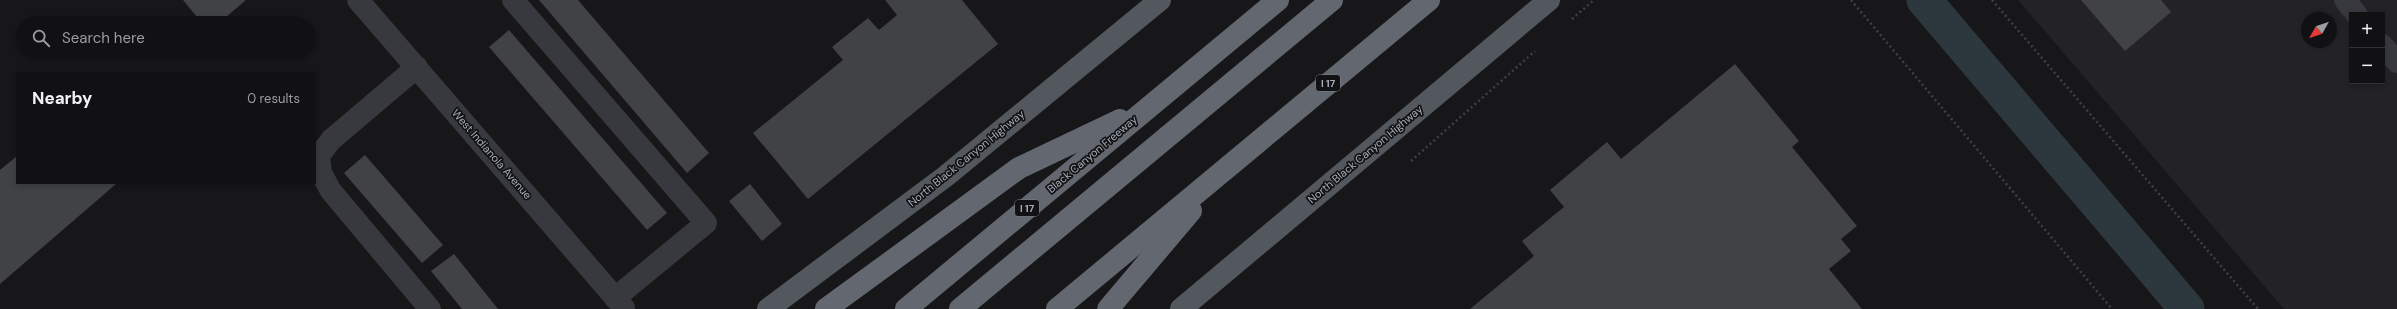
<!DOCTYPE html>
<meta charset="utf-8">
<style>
:root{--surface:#111113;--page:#1e1f21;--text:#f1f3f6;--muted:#9c9da0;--line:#303133}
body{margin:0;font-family:"DM Sans",sans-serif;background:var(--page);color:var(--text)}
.controls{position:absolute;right:12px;top:12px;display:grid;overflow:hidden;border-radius:0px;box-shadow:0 2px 6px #0003}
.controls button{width:36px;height:36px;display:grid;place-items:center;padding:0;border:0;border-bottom:1px solid var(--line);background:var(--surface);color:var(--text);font:20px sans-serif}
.compass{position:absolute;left:2301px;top:12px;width:36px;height:36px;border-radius:50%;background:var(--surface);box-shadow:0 2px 6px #0003;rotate:230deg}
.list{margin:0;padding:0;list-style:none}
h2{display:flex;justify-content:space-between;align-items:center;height:52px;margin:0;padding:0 16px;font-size:17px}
h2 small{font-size:13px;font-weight:400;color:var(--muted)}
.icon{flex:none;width:22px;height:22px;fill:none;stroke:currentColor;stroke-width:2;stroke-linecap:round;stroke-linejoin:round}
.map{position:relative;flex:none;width:2397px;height:309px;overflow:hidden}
.search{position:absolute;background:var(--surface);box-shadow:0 2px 6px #0003;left:16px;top:16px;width:300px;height:44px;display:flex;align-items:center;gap:10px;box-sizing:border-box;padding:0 14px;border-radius:22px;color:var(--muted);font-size:15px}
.panel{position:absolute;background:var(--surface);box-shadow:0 2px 6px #0003;left:16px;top:72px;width:300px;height:112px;border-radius:0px}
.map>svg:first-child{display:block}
.built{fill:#232326;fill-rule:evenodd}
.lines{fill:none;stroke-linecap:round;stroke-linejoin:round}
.canal{stroke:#2c383e;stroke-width:35}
.building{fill:#414246}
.path{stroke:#3d4145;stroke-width:2.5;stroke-dasharray:2 3;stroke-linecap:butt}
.minor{stroke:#37393e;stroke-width:22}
.major{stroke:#53575e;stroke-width:22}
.highway{stroke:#636870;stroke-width:22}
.labels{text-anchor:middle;stroke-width:3.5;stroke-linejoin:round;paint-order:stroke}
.shield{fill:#121214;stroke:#7b8088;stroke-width:1}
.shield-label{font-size:10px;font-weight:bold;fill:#a8afba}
.street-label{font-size:11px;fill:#a8afba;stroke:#121214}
</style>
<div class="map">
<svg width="2397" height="309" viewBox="0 0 2397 309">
<rect width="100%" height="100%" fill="#171719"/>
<path class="built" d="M 2018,0 L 2397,0 L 2397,309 L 2284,309 ZM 2352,15 L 2382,15 L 2382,81 L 2352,81 ZM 2307,18 L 2331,18 L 2331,42 L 2307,42 Z"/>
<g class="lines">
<path class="canal" d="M 1924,0 L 2187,309"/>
</g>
<g class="building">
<path d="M 183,0 L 246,0 L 219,23 L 202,23 Z"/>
<path d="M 539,0 L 578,0 L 709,153 L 687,173 Z"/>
<path d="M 885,0 L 962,0 L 998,44 L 808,199 L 753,133 L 843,60 L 832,47 L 868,18 L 879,30 L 897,15 Z"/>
<path d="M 2081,0 L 2161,0 L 2171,12 L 2125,51 Z"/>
<path d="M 509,30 L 667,213 L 647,230 L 489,47 Z"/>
<path d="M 1735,64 L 1799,141 L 1792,147 L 1857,226 L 1841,239 L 1851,251 L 1829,269 L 1862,309 L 1470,309 L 1534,256 L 1522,241 L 1564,207 L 1550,190 L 1607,142 L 1621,159 Z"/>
<path d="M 365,155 L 443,245 L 422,263 L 344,173 Z"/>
<path d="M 17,156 L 17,183 L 116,184 L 0,284 L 0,170 Z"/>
<path d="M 750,184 L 782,224 L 762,241 L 729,201 Z"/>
<path d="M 454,254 L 498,309 L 462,309 L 431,271 Z"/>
</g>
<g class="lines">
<g class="path">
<path d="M 1851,0 L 2112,309"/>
<path d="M 1992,0 L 2258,309"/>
<path d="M 1572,19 L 1594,0"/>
<path d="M 1411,161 L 1535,51"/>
</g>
<g class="minor">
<path d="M 358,0 L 624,308"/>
<path d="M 513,0 L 706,223 L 615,298"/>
<path d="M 2345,0 L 2357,15"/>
<path d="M 2382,45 L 2397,62"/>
<path d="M 417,67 L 331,140 L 319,156 L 321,173 L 331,191 L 430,309"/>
</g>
<g class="major">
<path d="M 768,309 L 946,176 L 1160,0"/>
<path d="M 1181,309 L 1549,0"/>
</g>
<g class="highway">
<path d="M 826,309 L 1019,168 L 1120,120"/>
<path d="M 906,309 L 1278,0"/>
<path d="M 960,309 L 1332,0"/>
<path d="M 1057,309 L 1429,0"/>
<path d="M 1108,309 L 1191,211"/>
</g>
</g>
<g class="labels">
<g class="shield">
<rect x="1316" y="75" width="24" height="16" rx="3"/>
<rect x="1015" y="200" width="24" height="16" rx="3"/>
</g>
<g class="shield-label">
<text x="1328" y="87">I 17</text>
<text x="1027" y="212">I 17</text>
</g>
<g class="street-label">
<text transform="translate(492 154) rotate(49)" y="4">West Indianola Avenue</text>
<text transform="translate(1092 154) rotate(-40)" y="4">Black Canyon Freeway</text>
<text transform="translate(1365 154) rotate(-40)" y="4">North Black Canyon Highway</text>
<text transform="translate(966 158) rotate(-39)" y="4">North Black Canyon Highway</text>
</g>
</g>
</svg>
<div class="controls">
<button>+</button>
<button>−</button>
</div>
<svg class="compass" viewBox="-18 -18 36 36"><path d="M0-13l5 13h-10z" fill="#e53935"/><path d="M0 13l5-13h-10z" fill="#9c9da0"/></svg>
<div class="search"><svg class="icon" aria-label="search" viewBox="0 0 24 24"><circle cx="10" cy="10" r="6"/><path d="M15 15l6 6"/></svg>Search here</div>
<section class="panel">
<h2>Nearby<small>0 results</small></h2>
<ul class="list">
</ul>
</section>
</div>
